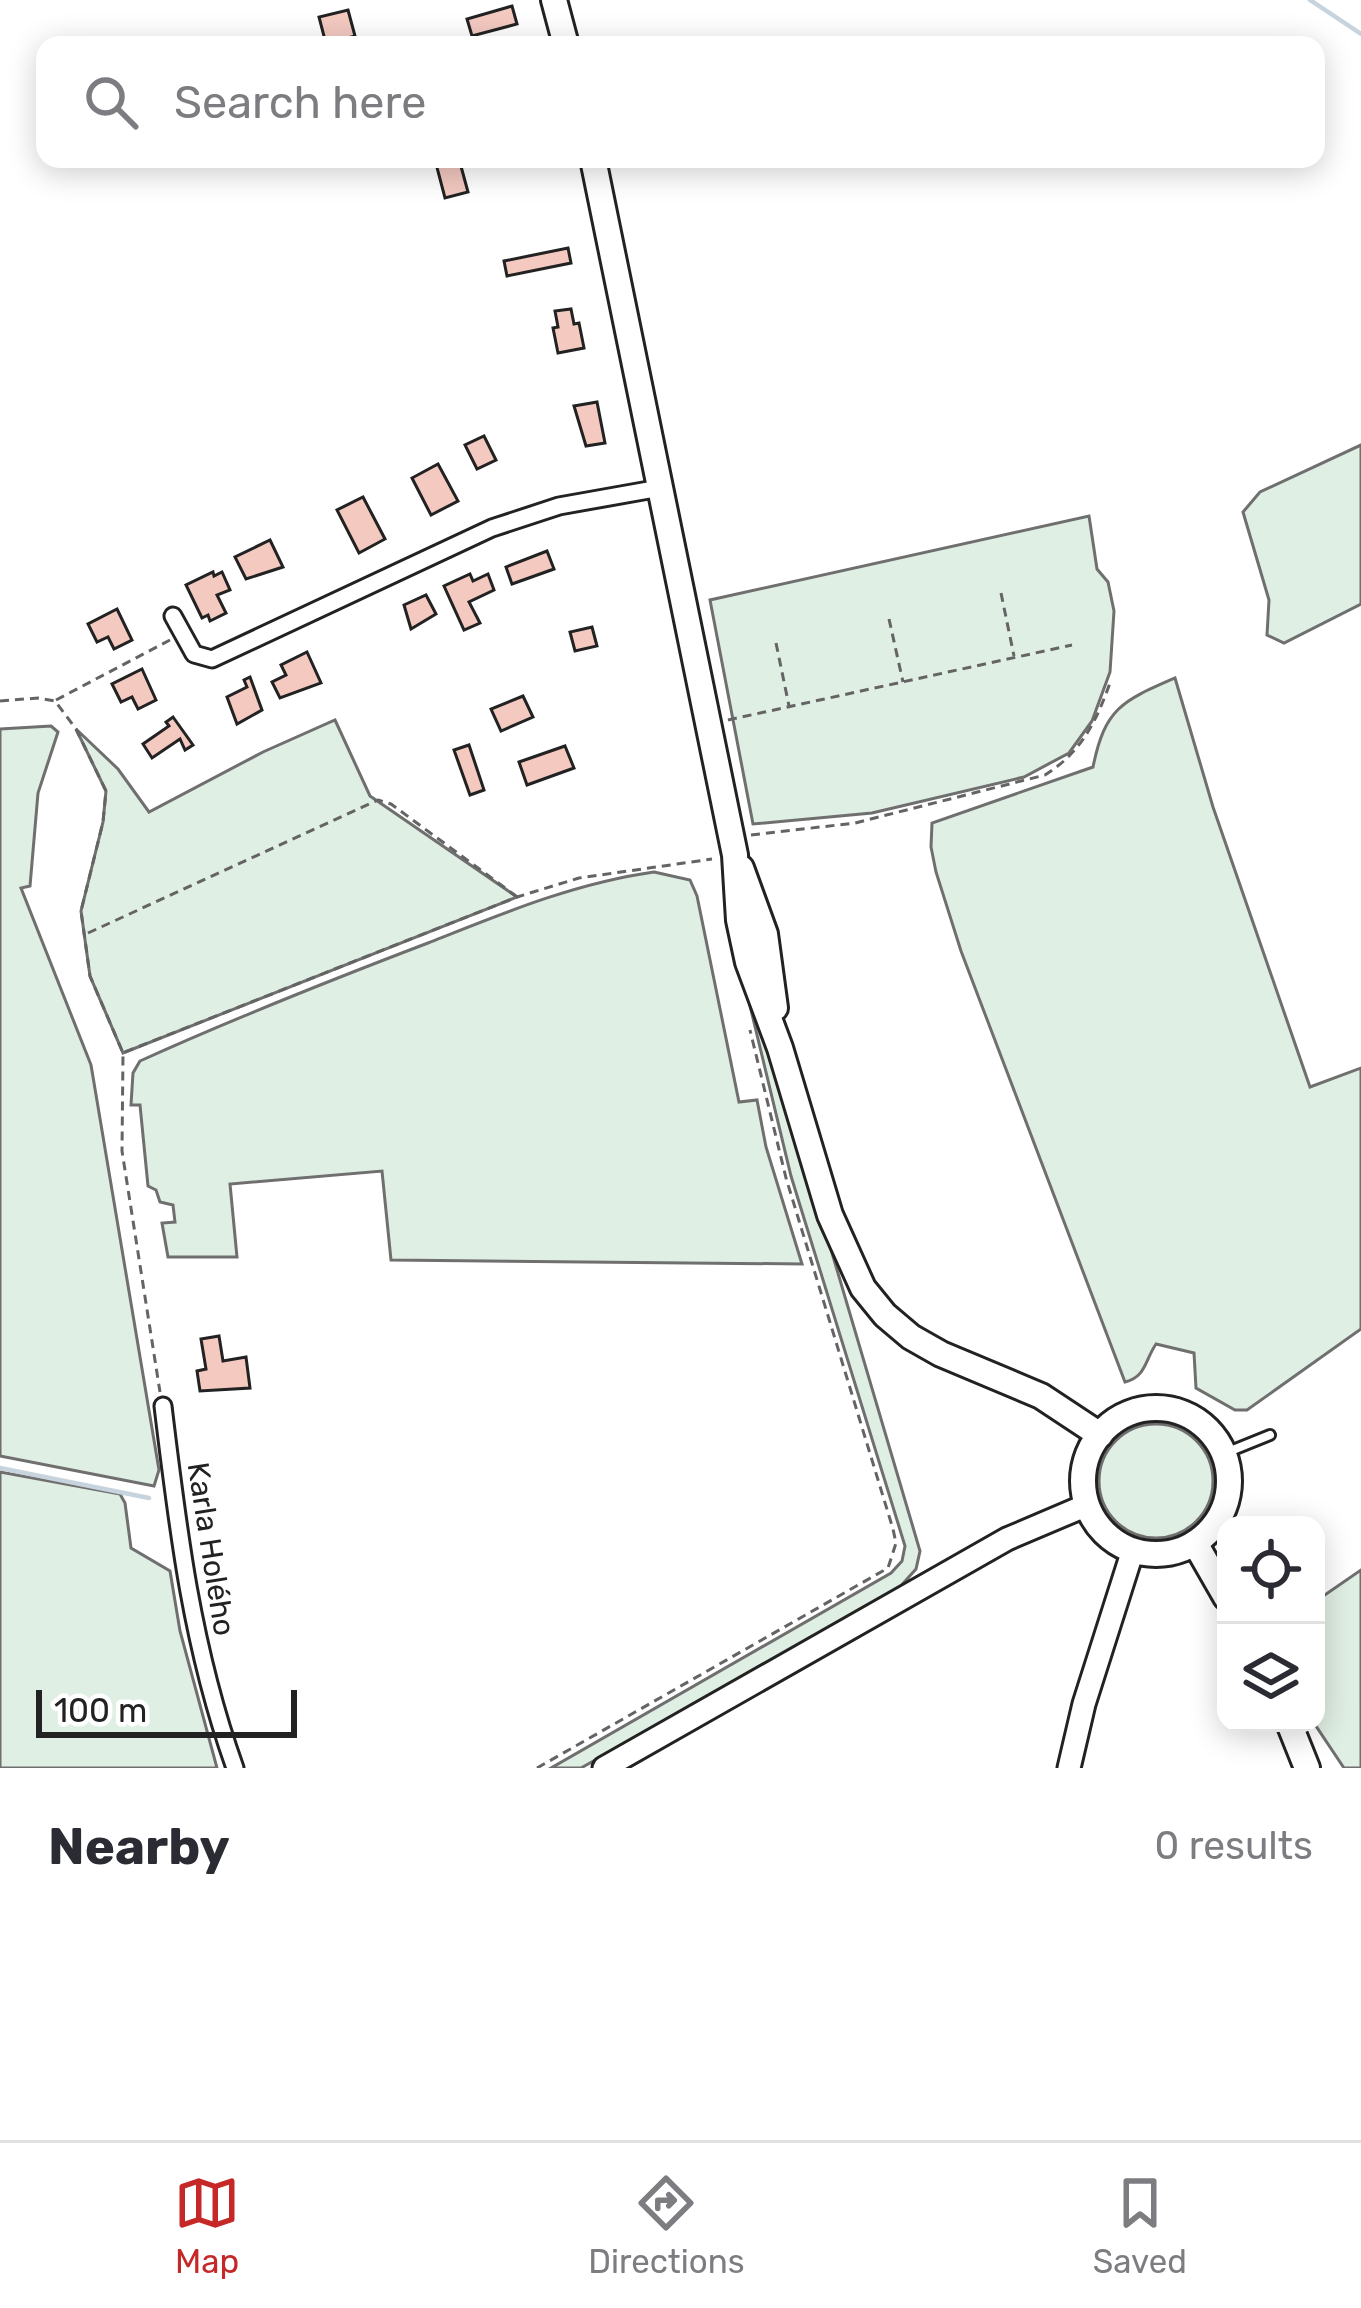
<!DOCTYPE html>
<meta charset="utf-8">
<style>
:root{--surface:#fff;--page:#f2f2f3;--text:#2b2b33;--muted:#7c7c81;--line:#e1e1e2;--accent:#c62828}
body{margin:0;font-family:Rubik,sans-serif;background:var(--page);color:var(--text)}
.controls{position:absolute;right:36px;bottom:36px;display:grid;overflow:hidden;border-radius:24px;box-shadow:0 6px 30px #0003}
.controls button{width:108px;height:108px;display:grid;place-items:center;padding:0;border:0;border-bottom:3px solid var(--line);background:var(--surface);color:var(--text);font:60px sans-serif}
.scale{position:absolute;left:36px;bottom:30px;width:261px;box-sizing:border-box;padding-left:12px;border:6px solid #222;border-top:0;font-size:33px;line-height:42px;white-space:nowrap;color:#222;-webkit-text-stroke:9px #fff;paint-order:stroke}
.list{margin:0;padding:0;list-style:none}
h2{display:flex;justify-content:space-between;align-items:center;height:156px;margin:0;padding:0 48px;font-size:51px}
h2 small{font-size:39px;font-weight:400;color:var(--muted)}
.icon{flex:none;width:66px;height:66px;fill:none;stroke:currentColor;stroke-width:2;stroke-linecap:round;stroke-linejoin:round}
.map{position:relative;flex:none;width:1361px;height:1768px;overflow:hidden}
.search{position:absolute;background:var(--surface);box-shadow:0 6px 30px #0003;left:36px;right:36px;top:36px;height:132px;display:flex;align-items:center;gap:30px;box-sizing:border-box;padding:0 42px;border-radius:24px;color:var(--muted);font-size:45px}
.sheet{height:372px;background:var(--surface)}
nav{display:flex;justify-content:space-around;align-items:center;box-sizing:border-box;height:168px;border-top:3px solid var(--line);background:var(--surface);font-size:33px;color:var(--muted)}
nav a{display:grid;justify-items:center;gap:6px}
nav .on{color:var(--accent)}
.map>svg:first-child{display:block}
.green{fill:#e0efe3;stroke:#6f6f6f;stroke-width:3}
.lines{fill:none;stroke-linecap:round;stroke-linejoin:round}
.stream{stroke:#c7d3dd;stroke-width:4.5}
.building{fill:#f3c9c0;stroke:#222;stroke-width:3}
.service-casing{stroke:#222;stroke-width:14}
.minor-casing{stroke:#222;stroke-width:21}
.secondary-casing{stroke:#222;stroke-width:27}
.primary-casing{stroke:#222;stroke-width:30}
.path{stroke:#646464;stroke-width:3;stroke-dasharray:9 6;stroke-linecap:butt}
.service{stroke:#fff;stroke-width:8}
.minor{stroke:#fff;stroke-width:15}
.secondary{stroke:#fff;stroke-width:21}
.primary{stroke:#fff;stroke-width:24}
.labels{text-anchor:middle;stroke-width:9;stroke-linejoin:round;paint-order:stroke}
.street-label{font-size:30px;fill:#222;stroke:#fff}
</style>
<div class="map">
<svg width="1361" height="1768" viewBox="0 0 1361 1768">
<rect width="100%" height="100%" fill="#fff"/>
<g class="green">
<path d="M 1361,445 L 1361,604 L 1284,643 L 1267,635 L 1269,600 L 1243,512 L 1260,492 Z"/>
<path d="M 1089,516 L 1097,569 L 1108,582 L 1114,611 L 1110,672 L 1092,721 L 1069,753 L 1024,777 L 872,813 L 753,824 L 710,600 Z"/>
<path d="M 1175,678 L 1213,807 L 1310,1087 L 1361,1068 L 1361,1329 L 1247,1410 L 1235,1410 L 1196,1388 L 1194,1353 L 1156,1344 C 1145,1360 1146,1377 1125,1382 L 961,951 L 936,872 L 931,847 L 932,823 L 1093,767 C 1105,708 1122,701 1175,678 Z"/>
<path d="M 335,720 L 370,796 L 517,897 L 123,1053 L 90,976 L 81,911 L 103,822 L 106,791 L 76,729 L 118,769 L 149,812 L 263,752 Z"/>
<path d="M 51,726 L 58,732 L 38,793 L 30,886 L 21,888 L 91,1065 L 159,1470 L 154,1486 L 0,1456 L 0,729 Z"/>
<path d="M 654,872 L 690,880 L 697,896 L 739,1102 L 757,1100 L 766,1147 L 802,1264 L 391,1260 L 382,1171 L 230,1184 L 237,1257 L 168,1257 L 162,1223 L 175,1222 L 173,1205 L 160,1202 L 156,1190 L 148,1186 L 140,1105 L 131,1105 L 133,1073 L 140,1061 C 235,1018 331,980 428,943 C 501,914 575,883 654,872 Z"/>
<path d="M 745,985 L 765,1026 L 920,1551 L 916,1569 L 898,1589 L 581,1768 L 551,1768 L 891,1573 L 902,1561 L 905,1546 L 791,1176 Z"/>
<circle cx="1156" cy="1481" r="57"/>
<path d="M 0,1472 L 120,1494 L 125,1503 L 131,1548 L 170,1571 L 180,1631 L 217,1768 L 0,1768 Z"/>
<path d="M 1361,1570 L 1361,1768 L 1344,1768 L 1314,1723 L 1316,1601 Z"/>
</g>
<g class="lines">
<g class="stream">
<path d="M 1310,0 L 1361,34"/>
<path d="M 0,1468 L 149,1498"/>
</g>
</g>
<g class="building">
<path d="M 512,6 L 517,24 L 472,36 L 467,19 Z"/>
<path d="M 348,10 L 355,36 L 326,44 L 319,17 Z"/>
<path d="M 459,159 L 468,192 L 445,198 L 435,160 Z"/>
<path d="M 568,248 L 571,263 L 507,276 L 504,261 Z"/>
<path d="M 571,309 L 574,324 L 579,323 L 584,348 L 558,353 L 553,328 L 558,327 L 555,311 Z"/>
<path d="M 597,402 L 605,443 L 586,446 L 574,406 Z"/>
<path d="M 484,436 L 496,460 L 477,469 L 465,445 Z"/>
<path d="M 438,464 L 458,501 L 431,515 L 412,478 Z"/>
<path d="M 363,497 L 385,539 L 359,553 L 337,510 Z"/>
<path d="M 270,540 L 283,567 L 246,579 L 235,557 Z"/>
<path d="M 547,551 L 554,569 L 512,584 L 506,567 Z"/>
<path d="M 213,572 L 214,576 L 222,572 L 230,590 L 217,595 L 226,613 L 210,621 L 208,615 L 202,618 L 186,585 Z"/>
<path d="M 470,574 L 473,581 L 488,574 L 494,590 L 469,602 L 480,623 L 464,630 L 444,586 Z"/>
<path d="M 426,595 L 436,614 L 411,629 L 404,605 Z"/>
<path d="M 117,609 L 132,640 L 114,649 L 108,637 L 97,642 L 88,624 Z"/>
<path d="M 592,627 L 597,646 L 575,651 L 570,632 Z"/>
<path d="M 307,652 L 321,683 L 280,698 L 272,682 L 286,675 L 281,665 Z"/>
<path d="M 142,669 L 156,700 L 138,709 L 132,697 L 121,702 L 112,684 Z"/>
<path d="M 250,677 L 262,710 L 237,724 L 227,697 L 247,687 L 244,680 Z"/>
<path d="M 523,696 L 533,717 L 501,731 L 491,709 Z"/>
<path d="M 173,717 L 193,745 L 185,750 L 180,739 L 152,758 L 143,744 L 169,726 L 166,722 Z"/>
<path d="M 469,745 L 484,790 L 470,795 L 454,750 Z"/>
<path d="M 565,746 L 574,768 L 527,785 L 519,762 Z"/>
<path d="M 219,1336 L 223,1361 L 246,1357 L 250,1388 L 200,1391 L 197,1371 L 206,1369 L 201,1339 Z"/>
</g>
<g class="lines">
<defs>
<path id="service" d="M 1223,1454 L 1270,1435"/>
<g id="minor">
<path d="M 173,616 L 194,654 L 212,659 L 492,528 L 559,506 L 660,488"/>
<path d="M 163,1406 C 178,1531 192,1648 235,1768"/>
</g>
<g id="secondary">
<path d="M 604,1768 L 1007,1539 L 1087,1505"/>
<path d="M 1069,1768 L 1084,1704 L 1133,1550"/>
</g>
<g id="primary">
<path d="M 554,0 L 566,45"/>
<path d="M 593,159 L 735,855 L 739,920 L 748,962 L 780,1048 L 830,1215 L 863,1288 L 885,1315 L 911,1337 L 941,1354 L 1041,1396 L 1100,1435"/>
<path d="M 741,868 L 765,934 L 775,1008"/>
<circle cx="1156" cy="1481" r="73"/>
<path d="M 1195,1543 L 1226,1597"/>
<path d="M 1289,1723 L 1307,1768"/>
</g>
</defs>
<use href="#service" class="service-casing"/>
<use href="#minor" class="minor-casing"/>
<use href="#secondary" class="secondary-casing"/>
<use href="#primary" class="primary-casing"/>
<g class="path">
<path d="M 1001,593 L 1014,656"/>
<path d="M 889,619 L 903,682"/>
<path d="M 776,643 L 789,706"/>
<path d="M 56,700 L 170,640"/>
<path d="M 0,701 L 38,698 L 55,701 L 76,729 L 106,791 L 103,822 L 81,911 L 90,976 L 123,1053 L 122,1151 L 160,1392"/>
<path d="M 728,720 L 1072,645"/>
<path d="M 751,835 L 855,823 L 1045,775 C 1082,752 1097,720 1111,680"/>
<path d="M 88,933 L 378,800 L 391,804 L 516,896"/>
<path d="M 125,1052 L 517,897 L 579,878 L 712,859"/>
<path d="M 537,1768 L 888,1568 L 896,1543 L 893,1529 L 786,1178 L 750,1030"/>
</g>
<use href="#service" class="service"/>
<use href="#minor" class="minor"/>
<use href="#secondary" class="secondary"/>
<use href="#primary" class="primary"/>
</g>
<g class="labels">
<g class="street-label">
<text transform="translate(211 1549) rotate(81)" y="10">Karla Holého</text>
</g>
</g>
</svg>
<div class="controls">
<button><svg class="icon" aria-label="locate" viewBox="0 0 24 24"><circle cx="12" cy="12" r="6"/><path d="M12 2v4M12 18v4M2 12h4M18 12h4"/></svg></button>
<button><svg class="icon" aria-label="layers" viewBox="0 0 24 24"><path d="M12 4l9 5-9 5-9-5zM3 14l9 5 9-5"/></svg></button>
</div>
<div class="scale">100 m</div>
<div class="search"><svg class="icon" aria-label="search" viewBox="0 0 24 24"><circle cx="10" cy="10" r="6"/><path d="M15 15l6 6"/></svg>Search here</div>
</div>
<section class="sheet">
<h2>Nearby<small>0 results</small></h2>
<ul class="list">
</ul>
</section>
<nav>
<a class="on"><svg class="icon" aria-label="map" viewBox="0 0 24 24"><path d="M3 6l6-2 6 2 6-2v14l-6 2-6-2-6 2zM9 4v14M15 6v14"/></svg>Map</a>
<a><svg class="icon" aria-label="directions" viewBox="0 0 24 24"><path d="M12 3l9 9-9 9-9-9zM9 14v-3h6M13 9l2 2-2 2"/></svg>Directions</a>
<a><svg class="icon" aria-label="saved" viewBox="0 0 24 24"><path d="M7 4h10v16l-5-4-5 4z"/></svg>Saved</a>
</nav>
